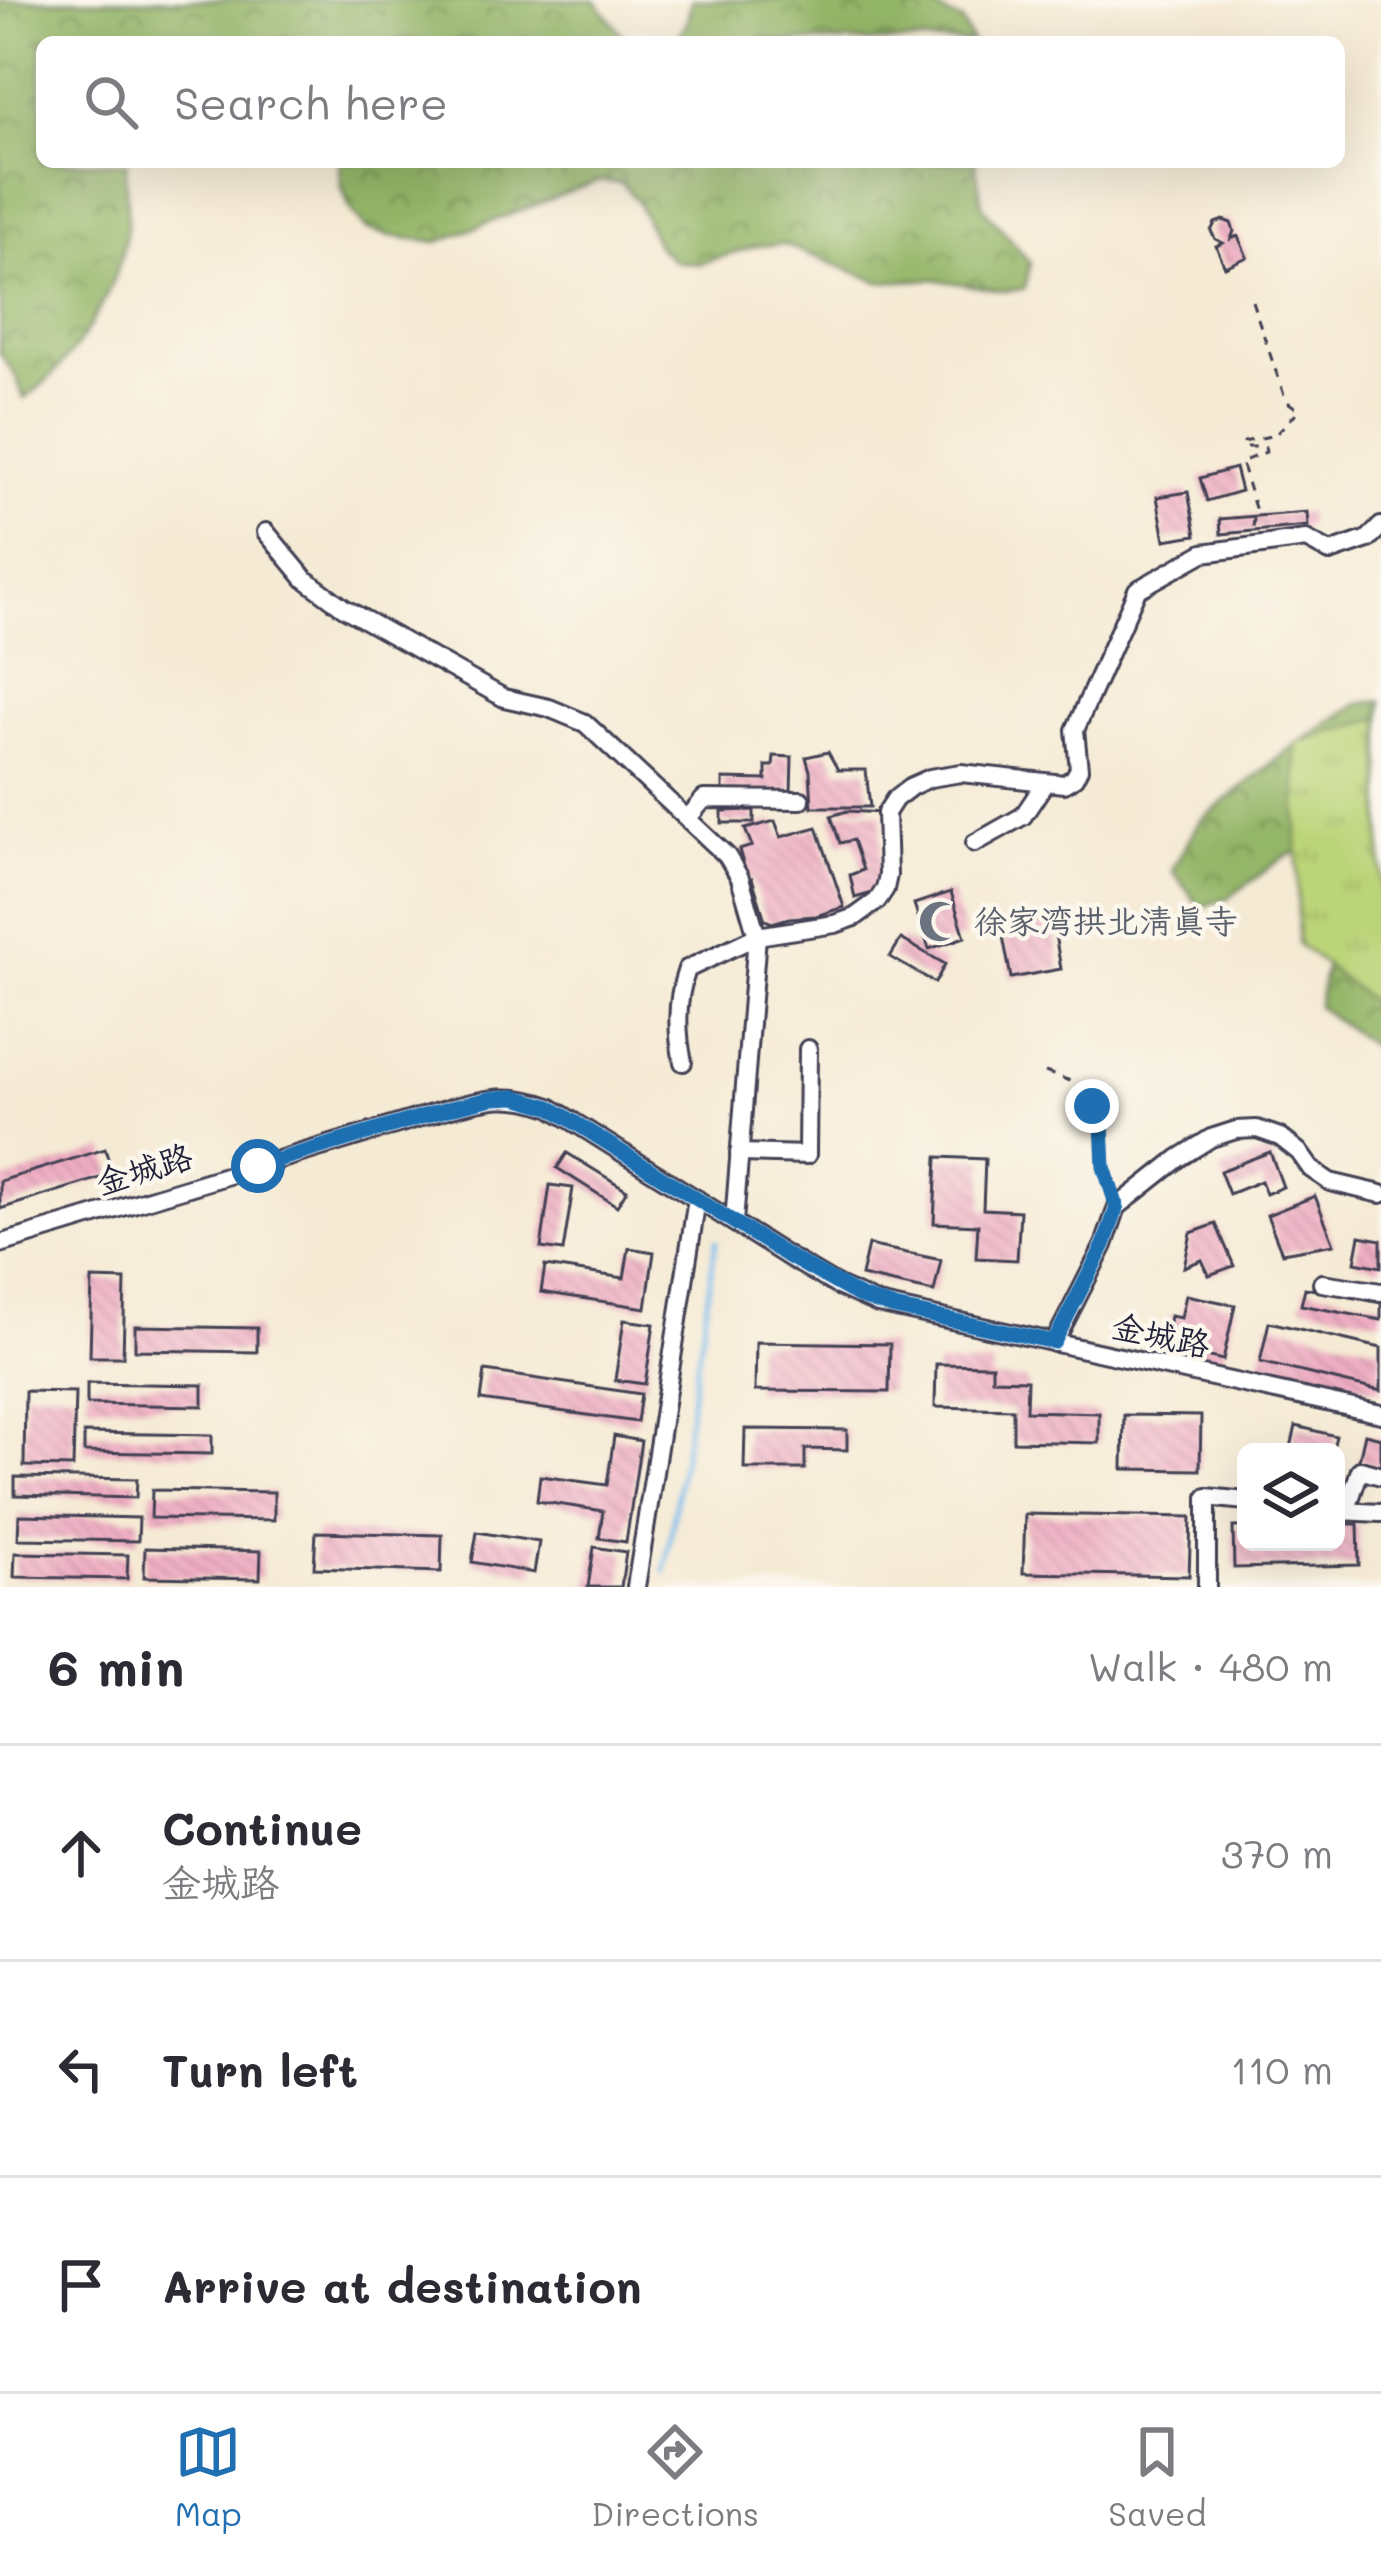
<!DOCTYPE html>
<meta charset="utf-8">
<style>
:root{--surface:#fff;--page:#f7f7f7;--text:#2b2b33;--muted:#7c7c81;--line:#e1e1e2;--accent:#1f6fb2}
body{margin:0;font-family:Mali,"LXGW WenKai TC",sans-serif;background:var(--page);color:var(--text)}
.controls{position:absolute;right:36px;bottom:36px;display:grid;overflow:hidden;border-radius:18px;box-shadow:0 12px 48px #0002}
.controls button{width:108px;height:108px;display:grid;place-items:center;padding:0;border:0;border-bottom:3px solid var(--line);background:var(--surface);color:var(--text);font:60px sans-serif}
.stop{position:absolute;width:36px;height:36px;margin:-27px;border:9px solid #1f6fb2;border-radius:50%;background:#fff}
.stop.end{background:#1f6fb2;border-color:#fff;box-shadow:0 3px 12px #0008}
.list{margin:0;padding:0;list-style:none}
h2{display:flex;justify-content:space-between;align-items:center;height:156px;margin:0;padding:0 48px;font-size:51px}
h2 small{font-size:39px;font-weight:400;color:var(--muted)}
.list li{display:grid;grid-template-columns:78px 1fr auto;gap:36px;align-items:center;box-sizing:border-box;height:216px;padding:0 48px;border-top:3px solid var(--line)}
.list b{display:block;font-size:45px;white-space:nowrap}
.list p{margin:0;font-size:39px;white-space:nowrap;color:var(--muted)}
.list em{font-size:39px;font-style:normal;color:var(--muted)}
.icon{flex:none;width:66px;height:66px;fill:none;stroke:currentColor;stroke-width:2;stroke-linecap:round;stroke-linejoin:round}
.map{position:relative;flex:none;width:1381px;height:1587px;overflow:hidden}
.search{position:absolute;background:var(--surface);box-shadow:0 12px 48px #0002;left:36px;right:36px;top:36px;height:132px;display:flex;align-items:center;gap:30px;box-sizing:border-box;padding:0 42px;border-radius:18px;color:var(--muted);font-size:45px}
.sheet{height:804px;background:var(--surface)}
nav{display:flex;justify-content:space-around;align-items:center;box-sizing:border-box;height:168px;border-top:3px solid var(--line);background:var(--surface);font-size:33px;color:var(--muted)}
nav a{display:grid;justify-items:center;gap:6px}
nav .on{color:var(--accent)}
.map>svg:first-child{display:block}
.forest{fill:url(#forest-crowns);stroke:#5b6c52;stroke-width:3}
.park{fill:url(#park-tufts);stroke:#6e7b5a;stroke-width:3}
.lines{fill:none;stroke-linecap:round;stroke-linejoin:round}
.stream{stroke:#77bdee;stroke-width:4.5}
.building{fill:url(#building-back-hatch)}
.minor-casing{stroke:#424052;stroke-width:22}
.path{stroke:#424052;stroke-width:3;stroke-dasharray:9 9;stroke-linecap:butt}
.minor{stroke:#fff;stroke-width:16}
.route{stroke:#1f6fb2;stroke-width:15}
.labels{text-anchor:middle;stroke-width:9;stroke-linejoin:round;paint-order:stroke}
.worship-label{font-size:33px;fill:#5b616d;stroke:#fbf7ec;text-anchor:start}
.street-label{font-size:33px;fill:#22223b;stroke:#fbf7ec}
</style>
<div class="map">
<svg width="1381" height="1587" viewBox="0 0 1381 1587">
<defs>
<pattern id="forest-crowns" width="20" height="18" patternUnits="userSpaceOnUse" patternTransform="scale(3)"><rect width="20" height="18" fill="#94b668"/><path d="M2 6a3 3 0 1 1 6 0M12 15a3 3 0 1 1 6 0" fill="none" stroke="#789457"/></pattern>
<pattern id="park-tufts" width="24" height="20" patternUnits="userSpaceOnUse" patternTransform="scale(3)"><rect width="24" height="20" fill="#bbd478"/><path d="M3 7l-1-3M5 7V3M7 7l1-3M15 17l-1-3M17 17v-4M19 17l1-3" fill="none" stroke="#a0b669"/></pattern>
<pattern id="building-back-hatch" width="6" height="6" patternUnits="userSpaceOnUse" patternTransform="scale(3)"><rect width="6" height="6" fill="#efadc3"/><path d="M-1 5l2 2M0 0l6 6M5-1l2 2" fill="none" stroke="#cd95a8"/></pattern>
</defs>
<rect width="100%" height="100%" fill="#fbf7ec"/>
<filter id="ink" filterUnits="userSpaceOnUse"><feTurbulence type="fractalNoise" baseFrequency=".00833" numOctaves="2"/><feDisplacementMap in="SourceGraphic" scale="24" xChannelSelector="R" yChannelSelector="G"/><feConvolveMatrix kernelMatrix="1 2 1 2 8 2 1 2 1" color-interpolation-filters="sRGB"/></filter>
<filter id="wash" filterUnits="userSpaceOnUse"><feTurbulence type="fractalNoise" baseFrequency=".004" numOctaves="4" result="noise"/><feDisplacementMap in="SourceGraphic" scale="48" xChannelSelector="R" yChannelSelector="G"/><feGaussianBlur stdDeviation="2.7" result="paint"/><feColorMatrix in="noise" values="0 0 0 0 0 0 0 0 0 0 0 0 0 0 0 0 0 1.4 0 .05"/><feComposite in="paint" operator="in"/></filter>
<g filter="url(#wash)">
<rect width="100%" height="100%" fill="#f5ead4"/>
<g class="forest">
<path d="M 0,0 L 595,0 L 628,42 L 42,42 L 42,162 L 127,162 C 124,184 129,206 127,227 C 120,288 73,365 24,399 L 17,378 L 0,353 Z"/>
<path d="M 691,0 L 917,0 L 962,22 L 972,42 L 674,42 L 687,23 Z"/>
<path d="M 339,162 L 975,162 L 983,207 L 1030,263 L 1025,289 L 1002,291 L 933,279 L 880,282 L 783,244 L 756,246 L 698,264 L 675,261 L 658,247 L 638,203 L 622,183 L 598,181 L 438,242 L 392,236 L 366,229 L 351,211 L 342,188 Z"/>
<path d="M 1381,701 L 1381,1050 L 1377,1050 L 1317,1006 L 1332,938 L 1340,841 L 1287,855 L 1227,899 L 1200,907 L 1172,870 L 1199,822 L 1287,751 L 1357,704 Z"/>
</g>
<path class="park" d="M 1381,718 L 1381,1009 L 1298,944 L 1296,743 Z"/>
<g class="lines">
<path class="stream" d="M 665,1572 L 716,1241"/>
</g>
<g id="blocks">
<g class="building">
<path d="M 1223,220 L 1231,223 L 1234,231 L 1231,239 L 1238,236 L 1247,257 L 1225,267 L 1216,246 L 1223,243 L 1215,239 L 1211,231 L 1215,223 Z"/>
<path d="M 1235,468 L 1241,491 L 1207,501 L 1200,478 Z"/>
<path d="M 1188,492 L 1196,535 L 1165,540 L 1157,497 Z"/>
<path d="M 1307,512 L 1308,526 L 1221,534 L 1220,519 Z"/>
<path d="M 828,752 L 838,770 L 866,770 L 870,807 L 812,807 L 810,771 L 806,757 Z"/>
<path d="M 774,756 L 792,757 L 791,793 L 723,791 L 723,779 L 766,780 L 766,766 L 773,766 Z"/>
<path d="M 754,810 L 754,823 L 722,823 L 722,811 Z"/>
<path d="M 847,811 L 882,813 L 879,891 L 855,898 L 850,875 L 863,870 L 853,840 L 840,843 L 831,816 Z"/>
<path d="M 775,821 L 781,837 L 817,827 L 844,907 L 816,916 L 789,918 L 772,923 L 765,920 L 752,878 L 748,880 L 739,850 L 752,846 L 745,829 Z"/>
<path d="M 951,892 L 965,937 L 929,949 L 914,904 Z"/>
<path d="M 1052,917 L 1061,969 L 1011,978 L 1001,926 Z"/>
<path d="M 901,939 L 945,964 L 935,983 L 890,957 Z"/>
<path d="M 105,1149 L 113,1174 L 0,1209 L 0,1181 Z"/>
<path d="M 1270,1152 L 1283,1187 L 1266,1194 L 1261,1181 L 1229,1194 L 1220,1171 Z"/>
<path d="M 567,1153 L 627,1190 L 617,1206 L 557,1168 Z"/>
<path d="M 937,1157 L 985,1159 L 983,1209 L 1020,1211 L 1017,1260 L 976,1258 L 978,1225 L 934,1223 Z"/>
<path d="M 550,1185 L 573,1188 L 563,1251 L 541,1248 Z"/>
<path d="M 1315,1196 L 1334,1244 L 1282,1253 L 1267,1215 Z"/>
<path d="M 1216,1224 L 1234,1266 L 1209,1275 L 1202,1260 L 1184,1267 L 1191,1233 Z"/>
<path d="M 1360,1236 L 1381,1240 L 1381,1267 L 1355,1262 Z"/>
<path d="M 868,1245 L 941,1260 L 934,1292 L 861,1276 Z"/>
<path d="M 629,1248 L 654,1252 L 646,1308 L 541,1292 L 545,1266 L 624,1278 Z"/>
<path d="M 92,1279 L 125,1280 L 123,1357 L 90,1357 Z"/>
<path d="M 1305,1288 L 1381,1303 L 1381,1320 L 1301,1305 Z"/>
<path d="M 1186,1295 L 1235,1305 L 1223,1360 L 1164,1347 L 1170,1316 L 1181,1318 Z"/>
<path d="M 624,1320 L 654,1324 L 645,1384 L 615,1380 Z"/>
<path d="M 1269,1322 L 1381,1348 L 1381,1391 L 1260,1362 Z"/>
<path d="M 135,1326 L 257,1328 L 257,1352 L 135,1350 Z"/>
<path d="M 756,1342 L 890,1344 L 889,1392 L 755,1391 Z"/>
<path d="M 936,1364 L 992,1365 L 992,1379 L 1027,1380 L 1026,1411 L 1099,1413 L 1099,1443 L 1013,1441 L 1013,1409 L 935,1407 Z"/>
<path d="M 485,1371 L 641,1394 L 637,1422 L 481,1400 Z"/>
<path d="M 87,1383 L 203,1385 L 203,1406 L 87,1404 Z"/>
<path d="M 25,1391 L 75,1392 L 73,1467 L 24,1466 Z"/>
<path d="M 1124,1415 L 1201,1416 L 1200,1470 L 1123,1469 Z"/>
<path d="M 1296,1426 L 1336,1436 L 1332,1452 L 1290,1452 Z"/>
<path d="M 745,1429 L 847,1430 L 847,1450 L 805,1449 L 805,1469 L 744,1469 Z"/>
<path d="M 84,1433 L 212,1435 L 212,1454 L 84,1452 Z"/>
<path d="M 1365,1434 L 1381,1438 L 1381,1466 L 1359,1460 Z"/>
<path d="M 614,1436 L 641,1441 L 626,1542 L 599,1538 L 603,1511 L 537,1501 L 540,1476 L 607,1485 Z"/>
<path d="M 15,1477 L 137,1479 L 136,1498 L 15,1495 Z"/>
<path d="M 152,1490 L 274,1492 L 274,1520 L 151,1518 Z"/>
<path d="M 1025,1514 L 1191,1517 L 1189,1576 L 1023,1573 Z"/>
<path d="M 19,1515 L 139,1518 L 138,1541 L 18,1539 Z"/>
<path d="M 1336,1524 L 1358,1524 L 1359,1565 L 1234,1568 L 1233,1527 L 1246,1527 L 1246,1542 L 1336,1542 Z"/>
<path d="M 316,1532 L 442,1535 L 441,1572 L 314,1568 Z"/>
<path d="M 477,1532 L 539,1542 L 534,1573 L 472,1562 Z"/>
<path d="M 594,1547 L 626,1552 L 621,1587 L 588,1587 Z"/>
<path d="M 145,1548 L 261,1551 L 260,1579 L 144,1577 Z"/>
<path d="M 15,1553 L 128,1555 L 127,1579 L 14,1577 Z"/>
</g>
</g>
</g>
<g filter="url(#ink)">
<use href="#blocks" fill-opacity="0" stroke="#424052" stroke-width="3"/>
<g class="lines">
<defs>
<g id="minor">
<path d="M 266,532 L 305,579 L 344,608 L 504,698 L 549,708 L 585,723 L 727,856 L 740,878 L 757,936 L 734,1222"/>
<path d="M 688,818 L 704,799 L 801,800"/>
<path d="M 975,843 L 1023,816 L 1045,783"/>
<path d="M 683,1062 C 676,1030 676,1000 687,969 L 757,936 L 835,924 L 855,917 L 877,901 L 885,889 L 888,875 L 886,813 L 895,799 L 912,786 L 930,778 L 961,773 L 1064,784 L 1074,778 L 1079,769 L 1075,730 L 1137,590 L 1203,553 L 1306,539 L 1330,552 L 1368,539 L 1381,526"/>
<path d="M 739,1153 L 807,1155 L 808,1049"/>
<path d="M 0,1244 L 451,1108 C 489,1098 512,1093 550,1107 L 787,1256 L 838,1286 L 878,1304 L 1381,1414"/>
<path d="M 1322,1283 L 1381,1292"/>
<path d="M 1054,1343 L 1104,1245 L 1117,1207 L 1179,1158 L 1211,1138 L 1236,1130 L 1257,1129 L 1280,1137 L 1299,1152 L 1311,1169 L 1330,1182 L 1381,1194"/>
<path d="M 1340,1511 L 1381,1513"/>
<path d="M 1346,1512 L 1360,1470 L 1381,1476"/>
<path d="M 636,1587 L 697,1199"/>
<path d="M 1207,1587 L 1207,1497 L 1246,1501"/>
</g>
</defs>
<use href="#minor" class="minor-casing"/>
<g class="path">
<path d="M 1252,301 L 1286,401 L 1299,410 L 1275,435 L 1244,442 L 1242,447 L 1265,447 L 1266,452 L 1241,462 L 1255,508 L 1253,528"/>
<path d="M 1045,1072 L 1076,1083 L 1092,1106 L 1102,1124 L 1104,1167 L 1111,1188"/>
</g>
<use href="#minor" class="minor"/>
</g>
</g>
<g class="lines" filter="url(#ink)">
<path class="route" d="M 258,1166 L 451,1108 L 493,1098 L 516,1097 L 550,1107 L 788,1256 L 861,1297 L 895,1308 L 1054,1342 L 1104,1245 L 1117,1207 L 1104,1167 L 1102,1124 L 1092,1106"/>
</g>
<defs>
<symbol id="mosque-bare" viewBox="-9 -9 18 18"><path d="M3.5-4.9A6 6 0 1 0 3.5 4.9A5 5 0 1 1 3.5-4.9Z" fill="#6b7280" stroke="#fbf7ec" stroke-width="2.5" paint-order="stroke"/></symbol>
</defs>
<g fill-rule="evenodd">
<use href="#mosque-bare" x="910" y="892" width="59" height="59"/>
</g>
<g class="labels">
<g class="worship-label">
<text x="974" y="933">徐家湾拱北清真寺</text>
</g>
<g class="street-label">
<text transform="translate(144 1169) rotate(-17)" y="12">金城路</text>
<text transform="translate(1161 1335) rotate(12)" y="12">金城路</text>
</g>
</g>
</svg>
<div class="controls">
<button><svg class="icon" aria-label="layers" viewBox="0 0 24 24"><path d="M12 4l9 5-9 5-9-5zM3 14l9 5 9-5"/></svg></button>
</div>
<div class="stop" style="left:258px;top:1166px"></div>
<div class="stop end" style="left:1092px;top:1106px"></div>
<div class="search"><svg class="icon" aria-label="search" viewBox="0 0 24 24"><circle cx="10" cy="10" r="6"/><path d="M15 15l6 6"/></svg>Search here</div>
</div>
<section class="sheet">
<h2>6 min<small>Walk · 480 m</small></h2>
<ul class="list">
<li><svg class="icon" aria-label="ahead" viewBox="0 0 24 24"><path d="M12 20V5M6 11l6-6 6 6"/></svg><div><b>Continue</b><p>金城路</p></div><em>370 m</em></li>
<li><svg class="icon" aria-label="left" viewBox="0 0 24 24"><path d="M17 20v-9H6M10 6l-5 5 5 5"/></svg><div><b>Turn left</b></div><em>110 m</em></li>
<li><svg class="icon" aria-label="arrive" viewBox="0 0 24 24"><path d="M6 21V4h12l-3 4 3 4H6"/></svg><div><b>Arrive at destination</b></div></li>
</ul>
</section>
<nav>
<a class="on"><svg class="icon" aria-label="map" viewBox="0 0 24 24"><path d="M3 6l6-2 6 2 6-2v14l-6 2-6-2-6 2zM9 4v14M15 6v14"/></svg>Map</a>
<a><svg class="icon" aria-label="directions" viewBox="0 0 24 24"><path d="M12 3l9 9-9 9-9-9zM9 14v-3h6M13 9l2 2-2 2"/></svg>Directions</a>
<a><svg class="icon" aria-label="saved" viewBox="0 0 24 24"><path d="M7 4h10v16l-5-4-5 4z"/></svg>Saved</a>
</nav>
